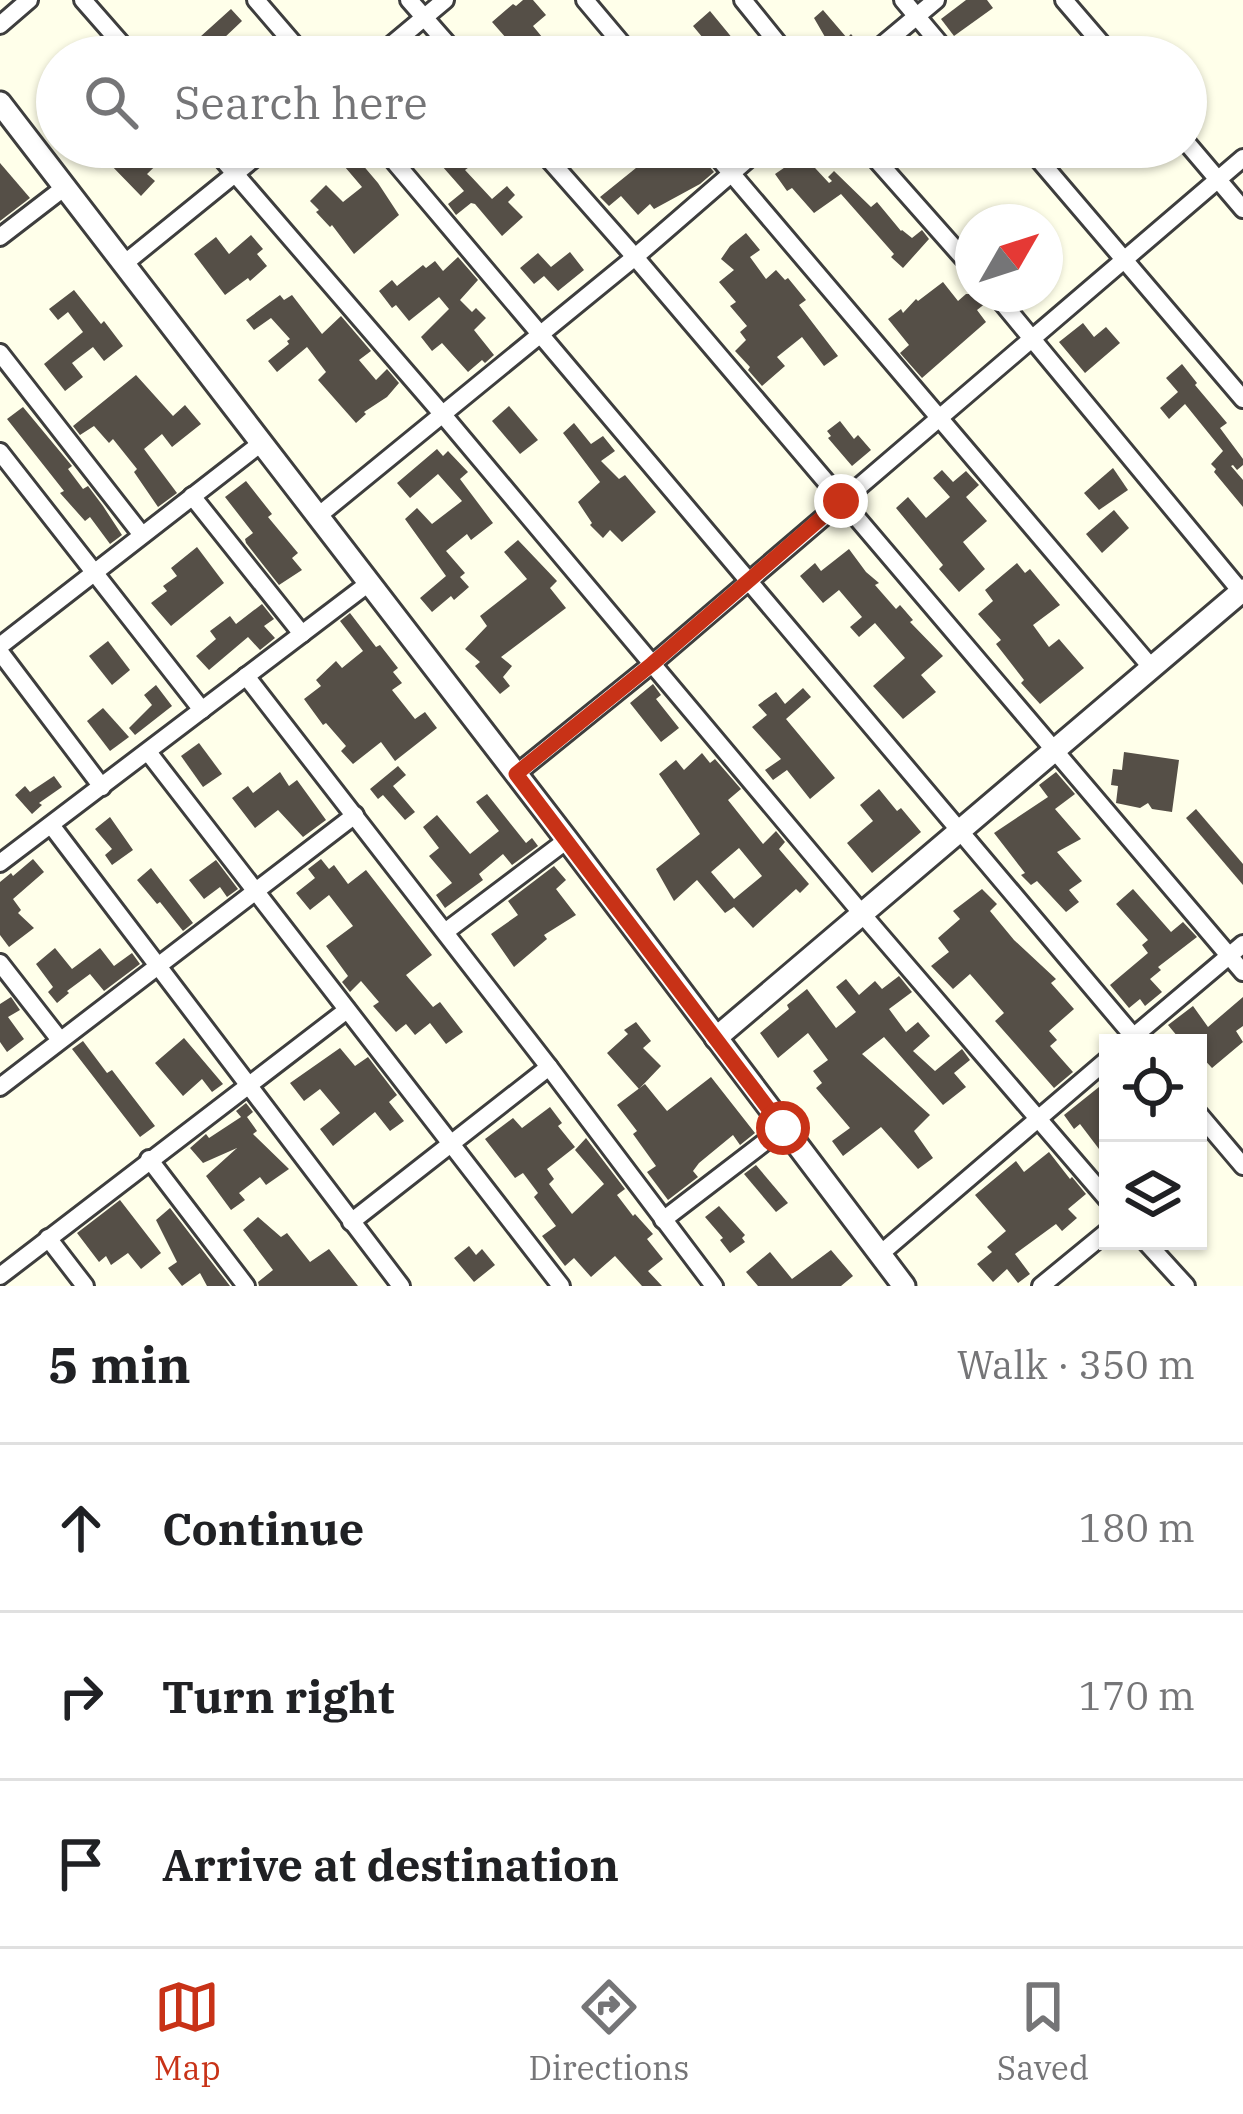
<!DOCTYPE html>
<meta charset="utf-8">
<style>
:root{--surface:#fff;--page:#f6f6f6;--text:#202124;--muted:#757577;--line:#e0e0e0;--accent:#c83217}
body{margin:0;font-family:"IBM Plex Serif",serif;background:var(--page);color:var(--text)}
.controls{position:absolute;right:36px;bottom:36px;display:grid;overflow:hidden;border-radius:0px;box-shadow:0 3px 9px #0004}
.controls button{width:108px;height:108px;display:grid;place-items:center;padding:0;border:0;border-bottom:3px solid var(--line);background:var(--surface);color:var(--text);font:60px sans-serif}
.compass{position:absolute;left:955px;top:204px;width:108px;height:108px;border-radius:50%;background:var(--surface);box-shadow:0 3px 9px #0004;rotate:51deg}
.stop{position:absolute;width:36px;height:36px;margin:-27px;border:9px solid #c83217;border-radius:50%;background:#fff}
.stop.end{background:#c83217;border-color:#fff;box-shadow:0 3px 12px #0008}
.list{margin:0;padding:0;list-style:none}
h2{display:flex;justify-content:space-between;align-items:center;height:156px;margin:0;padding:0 48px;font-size:51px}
h2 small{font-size:39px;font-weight:400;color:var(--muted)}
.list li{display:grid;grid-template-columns:78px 1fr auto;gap:36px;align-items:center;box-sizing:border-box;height:168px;padding:0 48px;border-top:3px solid var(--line)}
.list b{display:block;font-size:45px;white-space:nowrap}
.list em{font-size:39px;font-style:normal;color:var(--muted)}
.icon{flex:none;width:66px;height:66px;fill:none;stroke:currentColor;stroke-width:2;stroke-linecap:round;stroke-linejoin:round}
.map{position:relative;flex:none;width:1243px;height:1286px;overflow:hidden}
.search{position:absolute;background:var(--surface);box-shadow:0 3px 9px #0004;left:36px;right:36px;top:36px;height:132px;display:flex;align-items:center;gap:30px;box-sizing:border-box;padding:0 42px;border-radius:66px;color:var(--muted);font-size:45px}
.sheet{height:660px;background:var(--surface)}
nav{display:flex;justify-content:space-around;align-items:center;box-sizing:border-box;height:168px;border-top:3px solid var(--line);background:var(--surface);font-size:33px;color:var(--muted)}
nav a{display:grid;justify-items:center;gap:6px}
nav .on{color:var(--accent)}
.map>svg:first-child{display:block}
.building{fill:#554f47;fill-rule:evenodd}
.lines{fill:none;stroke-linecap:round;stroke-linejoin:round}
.minor-casing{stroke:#3e3e3e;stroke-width:22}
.tertiary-casing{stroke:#3e3e3e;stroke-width:27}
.minor{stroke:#fff;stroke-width:16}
.tertiary{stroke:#fff;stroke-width:21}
.route{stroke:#c83217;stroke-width:15}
</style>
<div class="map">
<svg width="1243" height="1286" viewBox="0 0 1243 1286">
<rect width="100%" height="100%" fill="#ffffea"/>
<g class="building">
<path d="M 523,0 L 533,0 L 546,15 L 533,26 L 542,37 L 520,54 L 492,22 L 513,4 L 516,6 Z"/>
<path d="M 966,0 L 987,0 L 993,8 L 954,36 L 941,19 Z"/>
<path d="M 231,9 L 242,21 L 204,57 L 152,57 L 180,36 L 190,46 Z"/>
<path d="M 823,10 L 847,38 L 851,34 L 861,46 L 853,57 L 843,57 L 825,37 L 814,18 Z"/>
<path d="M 710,11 L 738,45 L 723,57 L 693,57 L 708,44 L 693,26 Z"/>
<path d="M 122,147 L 175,147 L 147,174 L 155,181 L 141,196 L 108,162 Z"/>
<path d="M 464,147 L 498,147 L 465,170 L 492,199 L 507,186 L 515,195 L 508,202 L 523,217 L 502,236 L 475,204 L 471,203 L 456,215 L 448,204 L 464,191 L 442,166 Z"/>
<path d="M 662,147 L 693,147 L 714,172 L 700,184 L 654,209 L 650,204 L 638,215 L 621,196 L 609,206 L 600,197 Z"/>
<path d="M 350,150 L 378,183 L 399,215 L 354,254 L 332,225 L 330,227 L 316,212 L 319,210 L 310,201 L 326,185 L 343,202 L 362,187 L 339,160 Z"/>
<path d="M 803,155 L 829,183 L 832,181 L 828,177 L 834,171 L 871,207 L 877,202 L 901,231 L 902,230 L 912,238 L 922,230 L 929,239 L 903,268 L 891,257 L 894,254 L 841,194 L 814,213 L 792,188 L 787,191 L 775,174 Z"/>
<path d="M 0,163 L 30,198 L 0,221 Z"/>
<path d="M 746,233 L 760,250 L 750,257 L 766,279 L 776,270 L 785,280 L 788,278 L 806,300 L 799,305 L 838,356 L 824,366 L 802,337 L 777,357 L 785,366 L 762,386 L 748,370 L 750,367 L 735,351 L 746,340 L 740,332 L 747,326 L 730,306 L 736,302 L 719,282 L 734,270 L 721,259 L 730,246 Z"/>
<path d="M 251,235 L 263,249 L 257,254 L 267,266 L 250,281 L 248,278 L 225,295 L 194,254 L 216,237 L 229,254 Z"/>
<path d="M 570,252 L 584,270 L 558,291 L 544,276 L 534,284 L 520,268 L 538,253 L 551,267 Z"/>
<path d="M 458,257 L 478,280 L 460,300 L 472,312 L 476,308 L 486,318 L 474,330 L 494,355 L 485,363 L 482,360 L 468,372 L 442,343 L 432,351 L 421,337 L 449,309 L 439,297 L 409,321 L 396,305 L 392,308 L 379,291 L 392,280 L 397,286 L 423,265 L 426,268 L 435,261 L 443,271 Z"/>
<path d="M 943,282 L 958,301 L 966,294 L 981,294 L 986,303 L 977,310 L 986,322 L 922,378 L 900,353 L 909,345 L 888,319 L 901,309 L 903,313 L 916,299 L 918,301 Z"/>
<path d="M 74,290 L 101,324 L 104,321 L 123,346 L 104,361 L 93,347 L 72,363 L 83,377 L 65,391 L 44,364 L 83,332 L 68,312 L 58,320 L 49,309 Z"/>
<path d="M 280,295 L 284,300 L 292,295 L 322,334 L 341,316 L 371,351 L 359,360 L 376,380 L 387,369 L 399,383 L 387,397 L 364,412 L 366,414 L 356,423 L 318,380 L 326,372 L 307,347 L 277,372 L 268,361 L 289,344 L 287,341 L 290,339 L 271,318 L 254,330 L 246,320 Z"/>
<path d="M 1083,323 L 1094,337 L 1106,327 L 1120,343 L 1085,373 L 1059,342 Z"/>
<path d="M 1182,364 L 1197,383 L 1195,385 L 1227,423 L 1220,428 L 1243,459 L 1243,465 L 1237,470 L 1233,465 L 1231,466 L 1243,480 L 1243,507 L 1214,472 L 1216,469 L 1211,464 L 1223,451 L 1185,404 L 1169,419 L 1160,408 L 1178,392 L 1166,378 Z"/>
<path d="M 136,375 L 173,416 L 185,405 L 201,424 L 172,447 L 162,434 L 144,449 L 177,493 L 158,507 L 134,472 L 137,469 L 113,439 L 109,443 L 94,426 L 80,435 L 73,426 Z"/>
<path d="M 509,406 L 538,440 L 520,454 L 492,421 Z"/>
<path d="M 23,407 L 72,466 L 68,469 L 83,489 L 88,486 L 103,506 L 122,535 L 110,544 L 90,517 L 85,521 L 60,493 L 64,491 L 7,419 Z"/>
<path d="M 840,421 L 854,439 L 858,435 L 871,450 L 852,466 L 828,438 L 831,436 L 827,431 Z"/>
<path d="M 574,423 L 591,444 L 603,436 L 615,451 L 601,461 L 619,479 L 625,475 L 656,512 L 622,542 L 610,530 L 603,538 L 590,525 L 592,523 L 578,502 L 600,482 L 563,433 Z"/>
<path d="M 437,449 L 443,456 L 448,451 L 468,472 L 460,479 L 493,523 L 471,540 L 467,534 L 446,551 L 465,573 L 460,577 L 469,587 L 454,600 L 451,596 L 432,612 L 420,598 L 446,576 L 405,519 L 417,508 L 432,524 L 462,501 L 438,474 L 410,498 L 397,483 Z"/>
<path d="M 1113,468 L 1128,490 L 1099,510 L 1084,493 Z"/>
<path d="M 942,470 L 953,482 L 966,471 L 979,485 L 966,497 L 987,521 L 963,542 L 985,569 L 959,592 L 939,569 L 943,565 L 896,508 L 908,497 L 926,518 L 950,497 L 933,478 Z"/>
<path d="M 246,481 L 272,514 L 268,517 L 298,553 L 292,558 L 302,570 L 279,585 L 246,543 L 245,539 L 253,533 L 225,497 Z"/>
<path d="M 1114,510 L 1129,528 L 1102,553 L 1086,534 Z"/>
<path d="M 518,540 L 557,581 L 550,588 L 566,608 L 501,657 L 512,666 L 503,677 L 510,686 L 500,694 L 475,666 L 480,662 L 465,649 L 487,626 L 480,616 L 527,579 L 504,552 Z"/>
<path d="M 197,547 L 224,583 L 171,626 L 151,603 L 167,591 L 163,586 L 177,576 L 171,568 Z"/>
<path d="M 849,549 L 866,572 L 879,583 L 875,585 L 896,609 L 900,605 L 913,620 L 910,622 L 943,656 L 921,675 L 936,692 L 903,719 L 873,686 L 905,658 L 875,623 L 859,637 L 850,627 L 862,617 L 839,590 L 823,603 L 800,576 L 815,563 L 821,571 Z"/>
<path d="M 1017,563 L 1025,573 L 1030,569 L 1060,605 L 1033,625 L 1049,647 L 1059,639 L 1084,668 L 1040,704 L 1021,683 L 1024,680 L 996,644 L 1001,640 L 978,614 L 993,601 L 985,590 Z"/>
<path d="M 262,604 L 274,619 L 264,626 L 275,638 L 260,650 L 248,637 L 209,670 L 196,656 L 216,639 L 210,631 L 230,616 L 236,624 Z"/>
<path d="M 350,613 L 376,647 L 380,645 L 398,668 L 393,672 L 402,683 L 392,690 L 415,719 L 425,712 L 437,728 L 395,761 L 381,742 L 353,764 L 341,751 L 346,746 L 326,723 L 323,725 L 304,699 L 321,686 L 316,680 L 336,661 L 342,668 L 363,651 L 340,621 Z"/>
<path d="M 108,641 L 130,670 L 112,685 L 89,656 Z"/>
<path d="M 653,684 L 661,695 L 656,699 L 679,728 L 661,742 L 630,703 Z"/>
<path d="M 156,685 L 172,706 L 135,735 L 129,728 L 152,705 L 144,695 Z"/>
<path d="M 803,688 L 811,697 L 786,719 L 835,778 L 810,799 L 787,770 L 773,780 L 765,770 L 781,759 L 752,727 L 767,715 L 758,705 L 776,692 L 785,704 Z"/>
<path d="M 103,708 L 129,737 L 110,751 L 87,721 Z"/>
<path d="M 199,743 L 222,774 L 203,787 L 181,756 Z"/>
<path d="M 1124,752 L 1179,760 L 1172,812 L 1152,809 L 1148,803 L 1140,808 L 1116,803 L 1118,786 L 1111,785 L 1113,769 L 1122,770 Z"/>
<path d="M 702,753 L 710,763 L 715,759 L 741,789 L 728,800 L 763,844 L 776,831 L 785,842 L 779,849 L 809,884 L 800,893 L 796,889 L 753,928 L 734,907 L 725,913 L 697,880 L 674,901 L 656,869 L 700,834 L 659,774 L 676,760 L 684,770 ZM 739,848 L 762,876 L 734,899 L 711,872 Z"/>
<path d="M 398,766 L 406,775 L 393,786 L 415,812 L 405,820 L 383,795 L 378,799 L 370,789 Z"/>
<path d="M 280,772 L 289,786 L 297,780 L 326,820 L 303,837 L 278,810 L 255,828 L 232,798 L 248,786 L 253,793 Z"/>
<path d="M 1056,772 L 1075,794 L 1055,809 L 1081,839 L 1057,852 L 1082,881 L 1069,890 L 1079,902 L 1066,912 L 1037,881 L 1031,885 L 1021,875 L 1025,873 L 994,833 L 1048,797 L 1039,785 Z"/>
<path d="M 54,776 L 62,787 L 39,803 L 42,805 L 32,814 L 15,795 L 25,786 L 30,792 Z"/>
<path d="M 879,789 L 897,811 L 901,808 L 921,832 L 872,873 L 847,843 L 873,821 L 860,805 Z"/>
<path d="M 487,794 L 526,843 L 532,838 L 538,846 L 512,865 L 503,854 L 479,874 L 483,880 L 445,908 L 436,895 L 452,883 L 429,856 L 439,848 L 423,827 L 437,815 L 470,854 L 499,831 L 476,802 Z"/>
<path d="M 1196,809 L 1243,864 L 1243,885 L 1186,818 Z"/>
<path d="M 110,817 L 133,850 L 112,865 L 105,855 L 112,849 L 95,829 Z"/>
<path d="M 33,859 L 44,872 L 13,899 L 21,910 L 18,913 L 34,928 L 9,947 L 0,935 L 0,882 L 11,873 L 13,876 Z"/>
<path d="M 321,859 L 329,869 L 334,865 L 348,884 L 366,870 L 432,955 L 406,975 L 433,1007 L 440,1002 L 463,1032 L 446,1044 L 430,1023 L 415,1035 L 406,1024 L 396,1032 L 373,1006 L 379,1002 L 361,981 L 350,992 L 342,982 L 348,976 L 326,946 L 353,926 L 329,895 L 310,910 L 296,893 L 315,878 L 308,869 Z"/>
<path d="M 216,860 L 238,889 L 227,897 L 220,887 L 204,899 L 189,880 Z"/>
<path d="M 554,866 L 566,880 L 556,889 L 576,915 L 544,935 L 547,939 L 514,967 L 491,934 L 518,915 L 508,901 Z"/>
<path d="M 151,868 L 193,923 L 183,931 L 160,902 L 157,904 L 137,880 Z"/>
<path d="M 982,889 L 997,904 L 990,911 L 1014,940 L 1056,979 L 1051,983 L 1074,1009 L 1049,1031 L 1057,1040 L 1050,1046 L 1073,1072 L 1054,1088 L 995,1021 L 1004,1013 L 970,974 L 953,989 L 931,966 L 949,952 L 938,938 L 960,919 L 953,911 Z"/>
<path d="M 1133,889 L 1171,932 L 1183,922 L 1197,937 L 1158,967 L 1161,970 L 1150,979 L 1162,992 L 1145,1006 L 1140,999 L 1129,1008 L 1110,985 L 1148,953 L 1142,945 L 1148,940 L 1116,904 Z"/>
<path d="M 55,948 L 72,969 L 100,948 L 114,966 L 132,953 L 140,964 L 104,991 L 90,974 L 67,991 L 69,993 L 57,1003 L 48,992 L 53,987 L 36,964 Z"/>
<path d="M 899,976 L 912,992 L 889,1009 L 906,1032 L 918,1022 L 930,1036 L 913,1051 L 935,1071 L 962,1049 L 970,1060 L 954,1073 L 966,1087 L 943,1105 L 884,1037 L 862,1054 L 930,1115 L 914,1131 L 933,1158 L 918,1169 L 881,1127 L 843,1156 L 832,1141 L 850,1128 L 816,1088 L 822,1083 L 813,1071 L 828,1060 L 808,1033 L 778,1058 L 760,1033 L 789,1009 L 787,1005 L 807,989 L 836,1028 L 856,1012 L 836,987 L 846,979 L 859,995 L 875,981 L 882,989 Z"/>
<path d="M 11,997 L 20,1010 L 8,1017 L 24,1039 L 7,1052 L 0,1042 L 0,1004 Z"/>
<path d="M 1243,997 L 1243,1026 L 1236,1031 L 1243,1042 L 1212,1068 L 1198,1053 L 1198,1043 L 1183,1043 L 1168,1025 L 1193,1006 L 1208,1027 Z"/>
<path d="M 636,1022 L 651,1041 L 643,1048 L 661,1066 L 639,1089 L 607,1053 L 628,1034 L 624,1030 Z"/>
<path d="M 184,1038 L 223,1084 L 212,1092 L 202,1079 L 183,1096 L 155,1063 Z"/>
<path d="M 83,1041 L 107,1073 L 112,1070 L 155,1126 L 140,1137 L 72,1049 Z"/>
<path d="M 340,1048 L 355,1066 L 368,1057 L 397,1095 L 389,1102 L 404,1121 L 390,1131 L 375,1112 L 333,1146 L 320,1129 L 340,1113 L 320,1089 L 304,1101 L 290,1083 Z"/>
<path d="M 711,1077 L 755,1133 L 740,1145 L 733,1135 L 699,1163 L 693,1171 L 698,1177 L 668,1200 L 647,1172 L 656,1166 L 633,1134 L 637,1131 L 617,1105 L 645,1084 L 667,1111 Z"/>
<path d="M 1099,1087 L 1108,1098 L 1108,1143 L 1099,1149 L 1080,1124 L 1074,1129 L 1064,1115 Z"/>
<path d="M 246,1103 L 253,1112 L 247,1117 L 257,1131 L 253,1134 L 289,1169 L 266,1185 L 260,1177 L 239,1193 L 245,1200 L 231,1210 L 206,1176 L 237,1148 L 203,1163 L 190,1148 L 206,1134 L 209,1138 L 241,1117 L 236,1111 Z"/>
<path d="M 550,1107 L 562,1123 L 558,1126 L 575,1147 L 547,1169 L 554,1179 L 549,1184 L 572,1214 L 604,1184 L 575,1150 L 586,1138 L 625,1189 L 617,1195 L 633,1216 L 635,1214 L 653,1234 L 647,1239 L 663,1259 L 648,1271 L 662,1286 L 642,1286 L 615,1256 L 591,1277 L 574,1258 L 565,1266 L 542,1236 L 556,1226 L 534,1197 L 538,1193 L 523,1173 L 515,1178 L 485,1139 L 513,1118 L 522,1128 Z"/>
<path d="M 1049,1152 L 1070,1179 L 1072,1177 L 1086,1194 L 1068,1209 L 1077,1218 L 1062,1231 L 1056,1224 L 1015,1254 L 1030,1274 L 1018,1283 L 1007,1269 L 993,1282 L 977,1264 L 992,1252 L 987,1247 L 1006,1231 L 975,1195 L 1016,1161 L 1024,1172 Z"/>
<path d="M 756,1165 L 788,1203 L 776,1212 L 744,1174 Z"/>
<path d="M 120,1200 L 161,1253 L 141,1269 L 128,1253 L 111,1265 L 106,1256 L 99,1262 L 77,1233 Z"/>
<path d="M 719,1206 L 745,1235 L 742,1238 L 745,1242 L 730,1253 L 720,1240 L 723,1238 L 705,1217 Z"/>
<path d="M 170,1208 L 230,1286 L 207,1286 L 200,1273 L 182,1286 L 168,1268 L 177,1262 L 156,1220 Z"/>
<path d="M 258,1217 L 281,1237 L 287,1233 L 310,1262 L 329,1249 L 358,1286 L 259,1286 L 258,1282 L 273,1270 L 243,1230 Z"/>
<path d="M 469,1246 L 476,1255 L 482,1249 L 495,1265 L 474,1282 L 454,1258 Z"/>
<path d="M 831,1250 L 853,1276 L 841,1286 L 758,1286 L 746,1272 L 770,1252 L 792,1279 Z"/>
</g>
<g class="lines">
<defs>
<g id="minor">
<path d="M 83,0 L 133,57"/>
<path d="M 256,0 L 305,57"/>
<path d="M 409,0 L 459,57"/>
<path d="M 585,0 L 633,57"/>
<path d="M 743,0 L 789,57"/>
<path d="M 903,0 L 951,57"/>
<path d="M 1064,0 L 1113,57"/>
<path d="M 0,25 L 29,0"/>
<path d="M 377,57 L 445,0"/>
<path d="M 868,57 L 936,0"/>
<path d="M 1186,142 L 1243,209"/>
<path d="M 212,147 L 444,416 L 863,915 L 1108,1200"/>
<path d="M 382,147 L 1139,1043"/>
<path d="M 538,147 L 635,257 L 1243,972"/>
<path d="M 709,147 L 1151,667"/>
<path d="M 865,147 L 973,269"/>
<path d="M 1028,147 L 1243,399"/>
<path d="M 0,237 L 65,187"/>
<path d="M 125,263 L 268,147"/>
<path d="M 995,294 L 1243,594"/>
<path d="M 0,353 L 142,535"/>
<path d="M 0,452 L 202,710"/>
<path d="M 192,496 L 302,634"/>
<path d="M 318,516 L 635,257 L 762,147"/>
<path d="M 0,646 L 260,444"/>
<path d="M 0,652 L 102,787"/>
<path d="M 246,676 L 549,1067 L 714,1286"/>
<path d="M 148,752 L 561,1286"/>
<path d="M 516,774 L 652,664 L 1243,158"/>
<path d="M 51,825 L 401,1286"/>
<path d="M 0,863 L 369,583"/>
<path d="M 445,932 L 567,840"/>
<path d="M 0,963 L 60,1040"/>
<path d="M 1127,1042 L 1243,944"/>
<path d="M 0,1087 L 355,815"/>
<path d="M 1198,1113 L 1243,1166"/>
<path d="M 149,1159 L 246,1286"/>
<path d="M 663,1220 L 783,1128"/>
<path d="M 351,1222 L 549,1067"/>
<path d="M 48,1238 L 85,1286"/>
<path d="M 1145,1241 L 1186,1286"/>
<path d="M 879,1255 L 1108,1059"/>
<path d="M 0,1276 L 347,1010"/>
<path d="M 1041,1286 L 1108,1231"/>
</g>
<g id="tertiary">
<path d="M 0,103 L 567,840 L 904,1286"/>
<path d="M 716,1038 L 1243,590"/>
</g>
</defs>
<use href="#minor" class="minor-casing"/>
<use href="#tertiary" class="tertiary-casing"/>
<use href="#minor" class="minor"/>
<use href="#tertiary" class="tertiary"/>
</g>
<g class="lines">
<path class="route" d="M 783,1128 L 516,774 L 652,664 L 841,501"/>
</g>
</svg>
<div class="controls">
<button><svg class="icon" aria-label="locate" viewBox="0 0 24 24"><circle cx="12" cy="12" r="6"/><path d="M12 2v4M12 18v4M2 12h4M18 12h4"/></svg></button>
<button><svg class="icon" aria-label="layers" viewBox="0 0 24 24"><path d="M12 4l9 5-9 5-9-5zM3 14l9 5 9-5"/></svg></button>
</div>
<svg class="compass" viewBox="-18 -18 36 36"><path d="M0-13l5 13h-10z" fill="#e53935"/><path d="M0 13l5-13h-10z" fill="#757577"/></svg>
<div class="stop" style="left:783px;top:1128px"></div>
<div class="stop end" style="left:841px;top:501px"></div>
<div class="search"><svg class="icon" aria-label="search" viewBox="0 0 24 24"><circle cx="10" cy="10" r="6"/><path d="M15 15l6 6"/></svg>Search here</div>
</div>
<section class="sheet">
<h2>5 min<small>Walk · 350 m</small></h2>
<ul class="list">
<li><svg class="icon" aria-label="ahead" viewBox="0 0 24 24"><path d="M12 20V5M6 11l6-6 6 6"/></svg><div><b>Continue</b></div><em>180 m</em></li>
<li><svg class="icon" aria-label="right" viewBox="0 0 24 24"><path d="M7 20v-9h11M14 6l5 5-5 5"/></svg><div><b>Turn right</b></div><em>170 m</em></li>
<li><svg class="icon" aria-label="arrive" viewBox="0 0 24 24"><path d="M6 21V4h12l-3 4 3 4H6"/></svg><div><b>Arrive at destination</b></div></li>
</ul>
</section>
<nav>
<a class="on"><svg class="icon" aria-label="map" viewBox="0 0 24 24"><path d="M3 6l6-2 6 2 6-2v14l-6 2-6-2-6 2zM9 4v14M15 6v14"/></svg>Map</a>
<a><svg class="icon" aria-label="directions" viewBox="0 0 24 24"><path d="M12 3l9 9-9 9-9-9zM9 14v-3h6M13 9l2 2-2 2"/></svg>Directions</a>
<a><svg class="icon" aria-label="saved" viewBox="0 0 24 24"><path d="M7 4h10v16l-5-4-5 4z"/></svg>Saved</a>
</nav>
